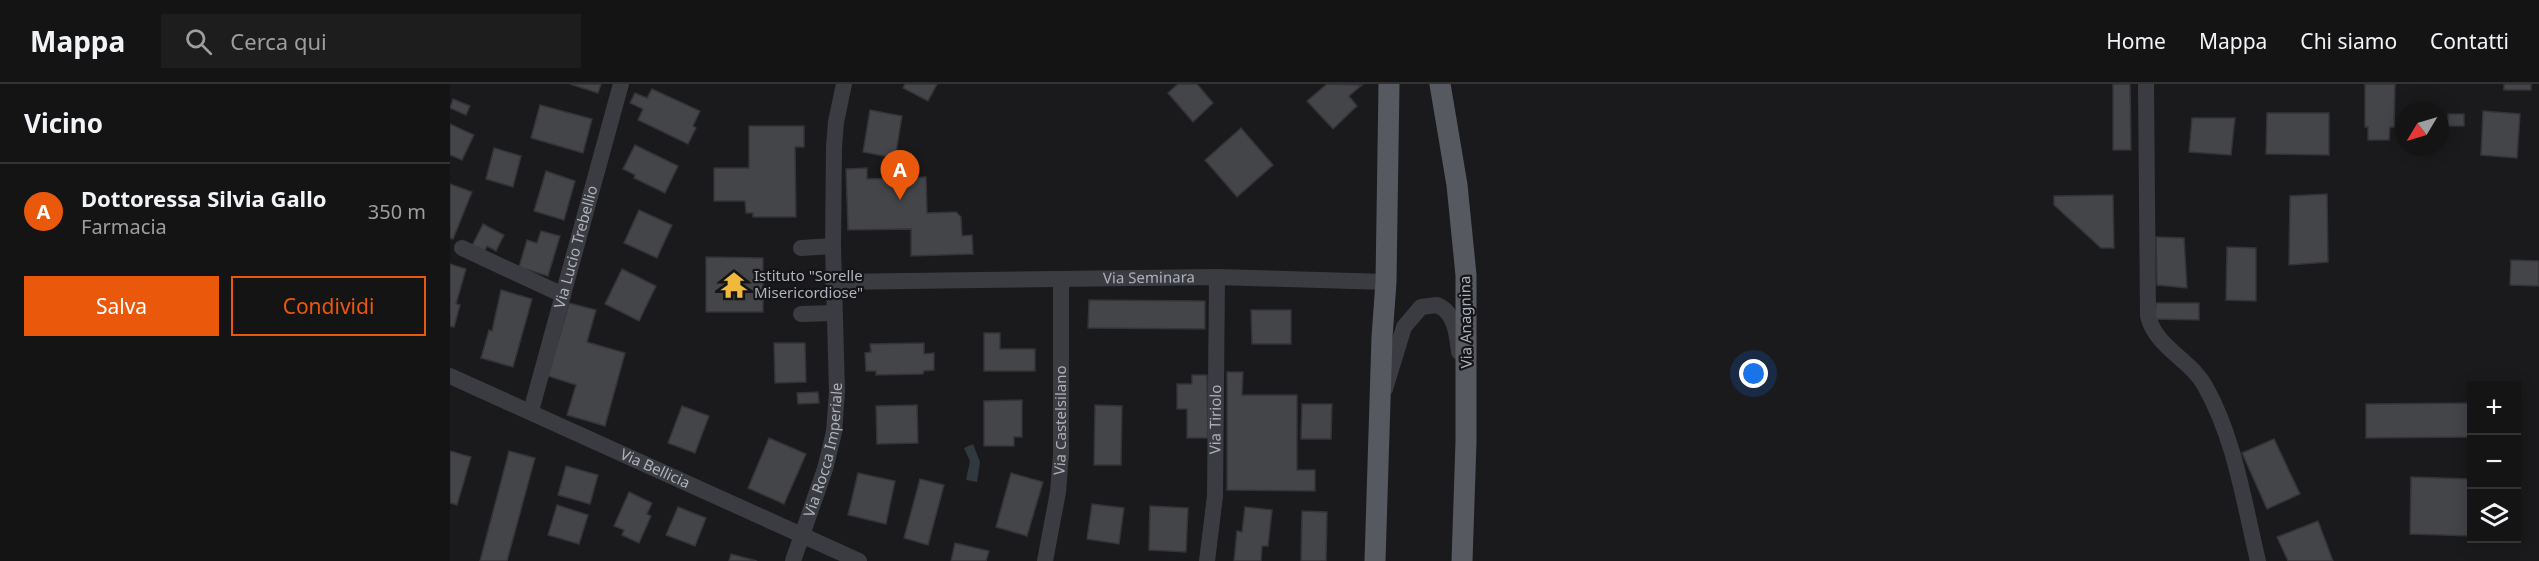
<!DOCTYPE html>
<html lang="it">
<meta charset="utf-8">
<style>
:root{--surface:#141415;--page:#1d1d1e;--text:#f1f3f6;--muted:#9d9ea0;--line:#333334;--accent:#ea580c}
body{margin:0;font-family:"Noto Sans",sans-serif;background:var(--page);color:var(--text)}
.controls{position:absolute;right:18px;bottom:18px;display:grid;overflow:hidden;border-radius:0px;box-shadow:0 3px 15px #0003}
.controls button{width:54px;height:54px;display:grid;place-items:center;padding:0;border:0;border-bottom:2px solid var(--line);background:var(--surface);color:var(--text);font:30px sans-serif}
.compass{position:absolute;left:1945px;top:18px;width:54px;height:54px;border-radius:50%;background:var(--surface);box-shadow:0 3px 15px #0003;rotate:232deg}
.you{position:absolute;left:1304px;top:290px;width:21px;height:21px;margin:-15px;border:4px solid #fff;border-radius:50%;background:#1a73e8;box-shadow:0 0 0 9px #1a73e833}
.badge{display:grid;place-items:center;width:39px;height:39px;border-radius:50%;background:var(--accent);color:#fff;font-size:20px;font-weight:700}
.pin{position:absolute;translate:-50% -50px;filter:drop-shadow(0 2px 3px #0008)}
.pin::after{content:'';position:absolute;top:32px;width:21px;height:18px;background:inherit;clip-path:polygon(0 0,100% 0,50% 100%)}
.list{margin:0;padding:0;list-style:none}
h2{display:flex;justify-content:space-between;align-items:center;height:78px;margin:0;padding:0 24px;font-size:26px}
h2 small{font-size:20px;font-weight:400;color:var(--muted)}
.list li{display:grid;grid-template-columns:39px 1fr auto;gap:18px;align-items:center;box-sizing:border-box;height:96px;padding:0 24px;border-top:2px solid var(--line)}
.list b{display:block;font-size:22px;white-space:nowrap}
.list p{margin:0;font-size:20px;white-space:nowrap;color:var(--muted)}
.list em{font-size:20px;font-style:normal;color:var(--muted)}
.actions{display:flex;gap:12px;padding:18px 24px}
.actions a{flex:1;padding:14px 0;border:2px solid var(--accent);border-radius:0px;text-align:center;font-size:21px;color:var(--accent)}
.actions .main{background:var(--accent);color:#fff}
.icon{flex:none;width:33px;height:33px;fill:none;stroke:currentColor;stroke-width:2;stroke-linecap:round;stroke-linejoin:round}
.map{position:relative;flex:none;width:2089px;height:477px;overflow:hidden}
header{display:flex;align-items:center;gap:36px;box-sizing:border-box;height:84px;padding:0 30px;background:var(--surface);border-bottom:2px solid var(--line)}
header strong{font-size:28px}
nav{display:flex;gap:33px;margin-inline-start:auto;font-size:21px}
.search{width:420px;height:54px;background:var(--page);display:flex;align-items:center;gap:15px;box-sizing:border-box;padding:0 21px;border-radius:0px;color:var(--muted);font-size:22px}
main{display:flex}
aside{flex:1;background:var(--surface)}
.map>svg:first-child{display:block}
.water{fill:#303840}
.building{fill:#444549;stroke:#343438;stroke-width:1.5}
.lines{fill:none;stroke-linecap:round;stroke-linejoin:round}
.minor{stroke:#3b3c41;stroke-width:16}
.major{stroke:#575960;stroke-width:21}
.labels{text-anchor:middle;stroke-width:4.5;stroke-linejoin:round;paint-order:stroke}
.street-label{font-size:15px;fill:#adb1bb;stroke:#151517}
.poi-label{font-size:15px;fill:#adb1bb;stroke:#151517;text-anchor:start}
</style>
<header>
<strong>Mappa</strong>
<div class="search"><svg class="icon" aria-label="search" viewBox="0 0 24 24"><circle cx="10" cy="10" r="6"/><path d="M15 15l6 6"/></svg>Cerca qui</div>
<nav><a>Home</a><a>Mappa</a><a>Chi siamo</a><a>Contatti</a></nav>
</header>
<main>
<aside>
<h2>Vicino<small></small></h2>
<ul class="list">
<li><span class="badge">A</span><div><b>Dottoressa Silvia Gallo</b><p>Farmacia</p></div><em>350 m</em></li>
</ul>
<div class="actions"><a class="main">Salva</a><a>Condividi</a></div>
</aside>
<div class="map">
<svg width="2089" height="477" viewBox="0 0 2089 477">
<rect width="100%" height="100%" fill="#1a1a1c"/>
<path class="water" d="M 523,360 L 530,378 L 527,398 L 516,396 L 520,377 L 514,364 Z"/>
<g class="building">
<path d="M 120,0 L 151,0 L 148,9 Z"/>
<path d="M 455,0 L 487,0 L 478,17 L 453,4 Z"/>
<path d="M 728,0 L 747,0 L 763,19 L 743,38 L 718,9 Z"/>
<path d="M 877,0 L 912,1 L 899,12 L 907,22 L 883,45 L 857,17 Z"/>
<path d="M 1663,0 L 1680,0 L 1681,66 L 1663,66 Z"/>
<path d="M 1915,0 L 1945,0 L 1944,43 L 1940,43 L 1939,56 L 1918,56 L 1918,43 L 1915,43 Z"/>
<rect x="2054" y="0" width="27" height="6"/>
<path d="M 202,5 L 250,27 L 243,42 L 246,44 L 238,60 L 188,36 L 193,25 L 180,19 L 185,9 L 197,14 Z"/>
<path d="M 3,15 L 20,22 L 16,31 L 0,24 Z"/>
<path d="M 90,21 L 142,35 L 133,69 L 81,54 Z"/>
<path d="M 420,26 L 452,32 L 445,74 L 413,68 Z"/>
<path d="M 2033,27 L 2070,30 L 2067,74 L 2031,71 Z"/>
<path d="M 1817,29 L 1879,29 L 1879,71 L 1816,70 Z"/>
<rect x="1998" y="30" width="16" height="12"/>
<path d="M 1742,34 L 1785,34 L 1781,71 L 1739,68 Z"/>
<path d="M 0,40 L 24,51 L 12,76 L 0,71 Z"/>
<path d="M 299,42 L 354,42 L 354,63 L 345,63 L 346,133 L 303,133 L 303,129 L 296,129 L 295,117 L 264,117 L 264,84 L 299,84 Z"/>
<path d="M 791,44 L 823,81 L 787,113 L 755,76 Z"/>
<path d="M 185,61 L 228,82 L 215,109 L 184,94 L 185,91 L 173,85 Z"/>
<path d="M 44,64 L 71,72 L 63,103 L 36,95 Z"/>
<path d="M 417,84 L 417,95 L 476,93 L 477,129 L 506,128 L 511,133 L 512,152 L 522,151 L 523,170 L 461,172 L 461,145 L 398,146 L 396,85 Z"/>
<path d="M 96,87 L 125,97 L 114,136 L 84,127 Z"/>
<path d="M 0,100 L 22,108 L 3,155 L 0,154 Z"/>
<path d="M 1877,110 L 1878,178 L 1839,181 L 1840,112 Z"/>
<path d="M 1663,111 L 1664,164 L 1651,164 L 1604,121 L 1604,112 Z"/>
<path d="M 189,126 L 222,141 L 207,174 L 174,159 Z"/>
<path d="M 33,140 L 54,151 L 46,167 L 37,162 L 34,168 L 22,162 Z"/>
<path d="M 91,147 L 110,152 L 98,192 L 69,183 L 77,156 L 87,159 Z"/>
<path d="M 1706,153 L 1734,154 L 1737,204 L 1707,201 Z"/>
<path d="M 1777,163 L 1806,164 L 1806,217 L 1776,216 Z"/>
<path d="M 256,173 L 313,174 L 313,228 L 256,228 Z"/>
<path d="M 2061,176 L 2089,177 L 2089,202 L 2060,201 Z"/>
<path d="M 0,180 L 16,185 L 6,220 L 10,221 L 4,243 L 0,242 Z"/>
<path d="M 172,185 L 206,202 L 189,237 L 155,220 Z"/>
<path d="M 51,206 L 82,215 L 63,283 L 31,274 L 39,246 L 42,247 Z"/>
<path d="M 639,216 L 755,217 L 755,245 L 638,244 Z"/>
<path d="M 119,219 L 146,226 L 137,258 L 175,269 L 155,342 L 117,331 L 126,301 L 98,292 Z"/>
<path d="M 1706,219 L 1749,219 L 1749,236 L 1705,235 Z"/>
<path d="M 801,226 L 841,226 L 841,260 L 802,260 Z"/>
<path d="M 534,249 L 550,249 L 550,265 L 585,265 L 585,287 L 534,287 Z"/>
<path d="M 324,259 L 355,259 L 356,298 L 325,299 Z"/>
<path d="M 474,259 L 474,270 L 484,269 L 484,286 L 474,287 L 473,290 L 426,291 L 426,287 L 416,287 L 415,269 L 421,268 L 420,260 Z"/>
<path d="M 777,288 L 793,288 L 792,311 L 847,311 L 847,386 L 865,386 L 865,407 L 777,406 Z"/>
<path d="M 742,291 L 757,291 L 758,354 L 737,354 L 737,325 L 727,325 L 727,300 L 742,300 Z"/>
<path d="M 368,308 L 369,319 L 348,320 L 347,309 Z"/>
<path d="M 572,316 L 572,353 L 564,353 L 564,362 L 534,362 L 534,317 Z"/>
<path d="M 2022,319 L 2022,353 L 1916,354 L 1916,320 Z"/>
<path d="M 852,320 L 882,320 L 881,355 L 851,355 Z"/>
<path d="M 467,321 L 468,359 L 427,360 L 426,322 Z"/>
<path d="M 645,321 L 672,322 L 671,381 L 644,381 Z"/>
<path d="M 232,322 L 259,332 L 245,369 L 218,359 Z"/>
<path d="M 319,354 L 356,370 L 334,420 L 298,404 Z"/>
<path d="M 1824,355 L 1850,410 L 1817,425 L 1792,369 Z"/>
<path d="M 0,367 L 21,373 L 7,421 L 0,419 Z"/>
<path d="M 59,367 L 85,374 L 57,477 L 30,477 Z"/>
<path d="M 116,382 L 148,391 L 140,420 L 108,411 Z"/>
<path d="M 408,389 L 445,397 L 436,440 L 398,431 Z"/>
<path d="M 561,389 L 593,398 L 577,452 L 546,443 Z"/>
<path d="M 1961,393 L 2022,395 L 2022,452 L 1960,450 Z"/>
<path d="M 470,395 L 494,401 L 478,461 L 454,454 Z"/>
<path d="M 179,408 L 202,419 L 197,430 L 201,432 L 189,459 L 172,451 L 174,446 L 164,442 Z"/>
<path d="M 642,420 L 674,424 L 669,460 L 637,455 Z"/>
<path d="M 107,421 L 138,431 L 129,460 L 98,451 Z"/>
<path d="M 700,422 L 738,424 L 736,468 L 699,466 Z"/>
<path d="M 228,423 L 256,434 L 245,462 L 216,451 Z"/>
<path d="M 795,423 L 822,426 L 818,462 L 812,462 L 811,477 L 784,477 L 787,447 L 792,448 Z"/>
<path d="M 852,427 L 877,428 L 876,477 L 851,477 Z"/>
<path d="M 1868,437 L 1883,477 L 1838,477 L 1827,453 Z"/>
<path d="M 505,459 L 539,467 L 536,477 L 501,477 Z"/>
<path d="M 281,470 L 307,477 L 279,477 Z"/>
</g>
<g class="lines">
<g class="minor">
<path d="M 1696,0 L 1698,232 C 1706,264 1740,275 1755,302 C 1785,355 1794,419 1808,477"/>
<path d="M 12,164 L 113,211"/>
<path d="M 351,164 L 383,162"/>
<path id="s1" d="M 383,198 L 767,193 L 936,198"/>
<path d="M 351,230 L 384,229"/>
<path id="s2" d="M 0,292 L 409,477"/>
<path d="M 935,305 L 954,243 L 971,223 L 987,221 C 1005,228 1007,251 1009,268"/>
<path id="s3" d="M 81,327 L 171,0"/>
<path id="s4" d="M 343,477 L 375,385 L 384,348 L 387,308 L 383,162 L 384,63 L 386,38 L 394,0"/>
<path id="s5" d="M 595,477 L 608,408 L 611,370 L 611,195"/>
<path id="s6" d="M 757,477 L 765,412 L 767,193"/>
</g>
<g class="major">
<path d="M 990,0 L 1007,101 L 1016,191 L 1016,358 L 1012,477"/>
<path d="M 925,477 L 932,253 L 936,198 L 939,0"/>
</g>
</g>
<defs>
<symbol id="temple-bare" viewBox="-9 -9 18 18"><path d="M0-6L5-2H3V0L6.5 2.5H4V6H1.5V3h-3V6H-4V2.5H-6.5L-3 0V-2H-5Z" fill="#f0b93e" stroke="#151517" stroke-width="2.5" paint-order="stroke"/></symbol>
</defs>
<g fill-rule="evenodd">
<use href="#temple-bare" x="265" y="182" width="38" height="38"/>
</g>
<g class="labels">
<g class="street-label">
<text dy="5" stroke="none"><textPath href="#s3" startOffset="170">Via Lucio Trebellio</textPath></text>
<text dy="5" stroke="none"><textPath href="#s1" startOffset="316">Via Seminara</textPath></text>
<text transform="translate(1016 238) rotate(-91)" y="5">Via Anagnina</text>
<text dy="5" stroke="none"><textPath href="#s5" startOffset="142">Via Castelsilano</textPath></text>
<text dy="5" stroke="none"><textPath href="#s6" startOffset="142">Via Tiriolo</textPath></text>
<text dy="5" stroke="none"><textPath href="#s4" startOffset="116">Via Rocca Imperiale</textPath></text>
<text dy="5" stroke="none"><textPath href="#s2" startOffset="225">Via Bellicia</textPath></text>
</g>
<g class="poi-label">
<text x="304" y="197">Istituto "Sorelle<tspan x="304" dy="17">Misericordiose"</tspan></text>
</g>
</g>
</svg>
<div class="controls">
<button>+</button>
<button>−</button>
<button><svg class="icon" aria-label="layers" viewBox="0 0 24 24"><path d="M12 4l9 5-9 5-9-5zM3 14l9 5 9-5"/></svg></button>
</div>
<svg class="compass" viewBox="-18 -18 36 36"><path d="M0-13l5 13h-10z" fill="#e53935"/><path d="M0 13l5-13h-10z" fill="#9d9ea0"/></svg>
<div class="you"></div>
<div class="pin badge" style="left:450px;top:116px">A</div>
</div>
</main>
